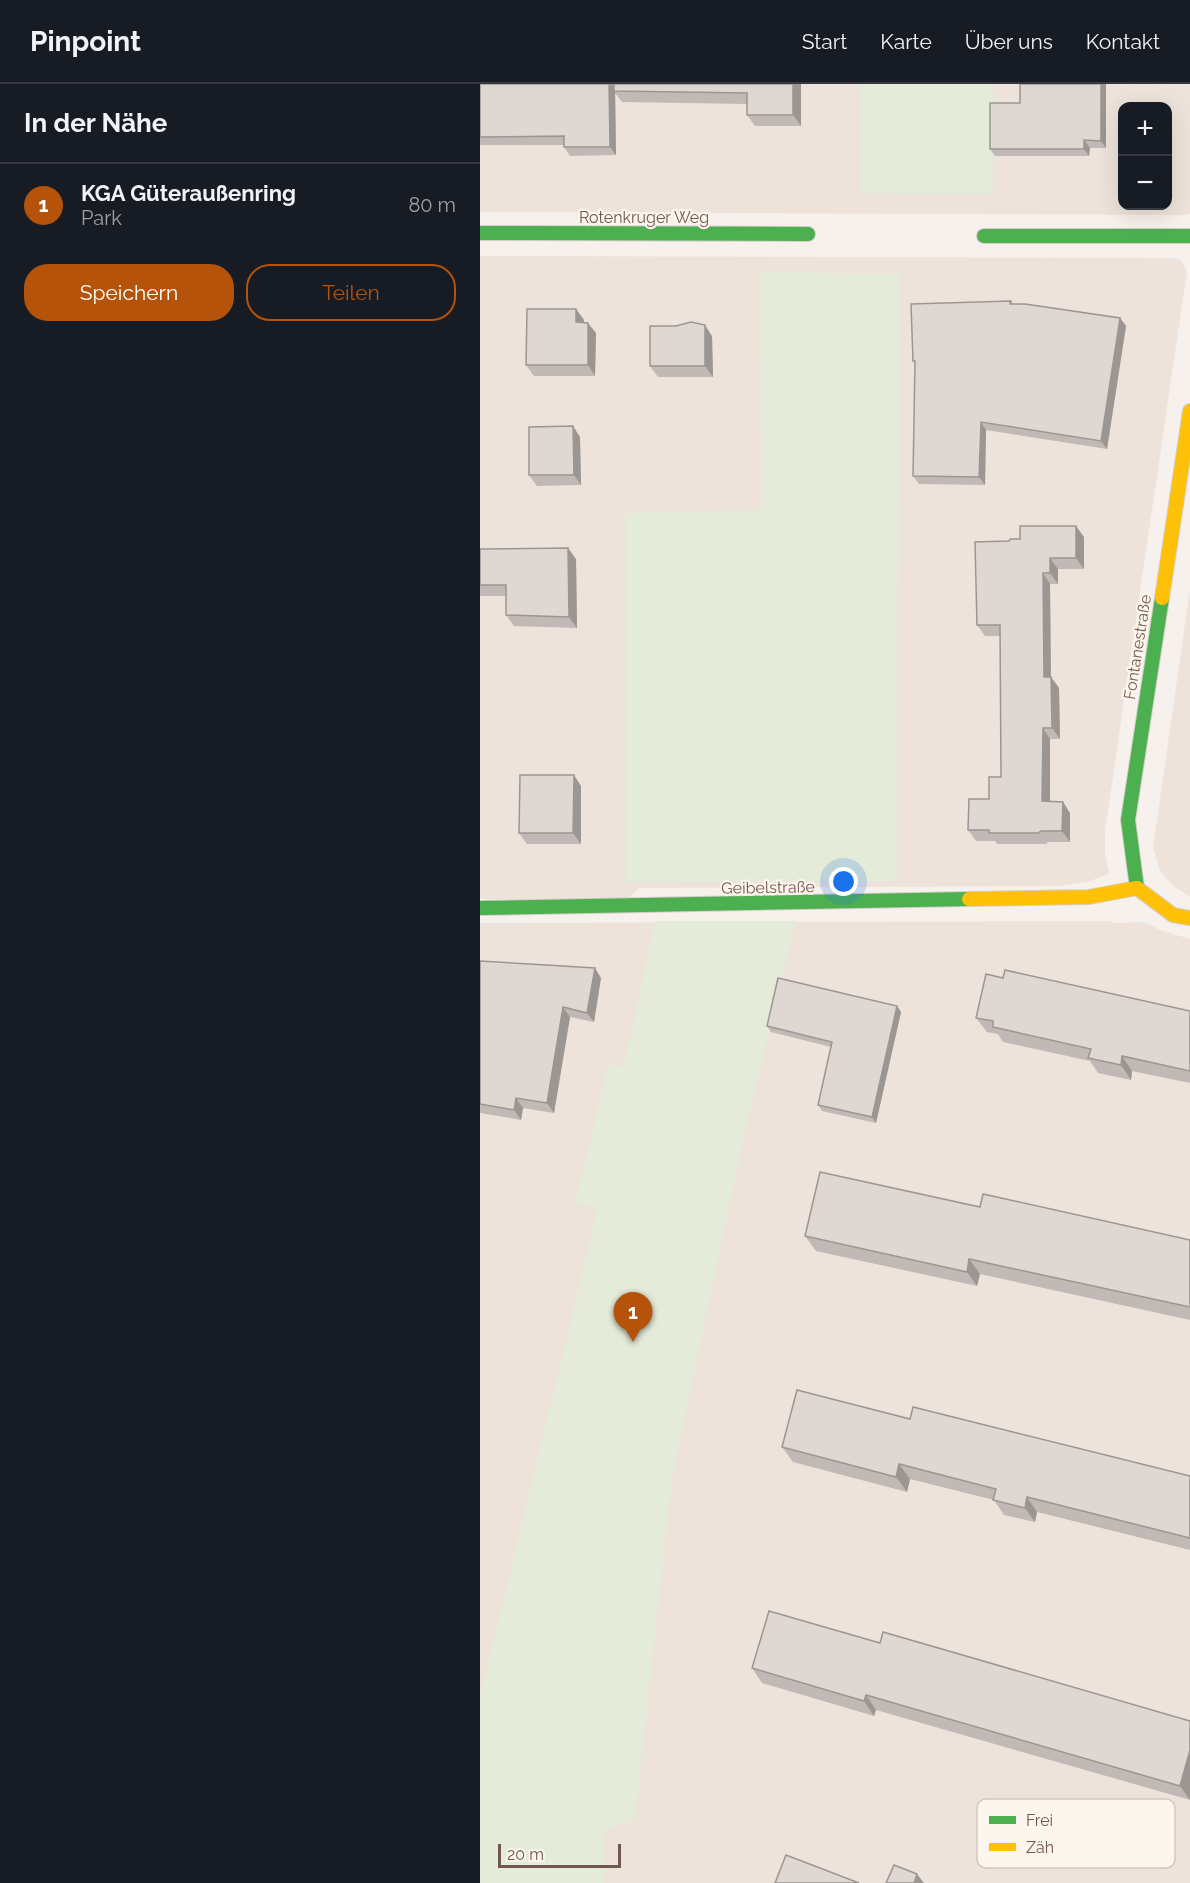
<!DOCTYPE html>
<html lang="de">
<meta charset="utf-8">
<style>
:root{--surface:#171b24;--page:#242831;--text:#f1f3f6;--muted:#9ea1a6;--line:#363941;--accent:#b45309}
body{margin:0;font-family:Raleway,sans-serif;background:var(--page);color:var(--text)}
.controls{position:absolute;right:18px;top:18px;display:grid;overflow:hidden;border-radius:12px;box-shadow:0 6px 24px #0002}
.controls button{width:54px;height:54px;display:grid;place-items:center;padding:0;border:0;border-bottom:2px solid var(--line);background:var(--surface);color:var(--text);font:30px sans-serif}
.scale{position:absolute;left:18px;bottom:15px;width:123px;box-sizing:border-box;padding-left:6px;border:3px solid #71584f;border-top:0;font-size:16px;line-height:21px;white-space:nowrap;color:#71584f;-webkit-text-stroke:4px #fdf6ee;paint-order:stroke}
.you{position:absolute;left:364px;top:798px;width:21px;height:21px;margin:-15px;border:4px solid #fff;border-radius:50%;background:#1a73e8;box-shadow:0 0 0 9px #1a73e833}
.badge{display:grid;place-items:center;width:39px;height:39px;border-radius:50%;background:var(--accent);color:#fff;font-size:20px;font-weight:700}
.pin{position:absolute;translate:-50% -50px;filter:drop-shadow(0 2px 3px #0008)}
.pin::after{content:'';position:absolute;top:32px;width:21px;height:18px;background:inherit;clip-path:polygon(0 0,100% 0,50% 100%)}
.list{margin:0;padding:0;list-style:none}
h2{display:flex;justify-content:space-between;align-items:center;height:78px;margin:0;padding:0 24px;font-size:26px}
h2 small{font-size:20px;font-weight:400;color:var(--muted)}
.list li{display:grid;grid-template-columns:39px 1fr auto;gap:18px;align-items:center;box-sizing:border-box;height:84px;padding:0 24px;border-top:2px solid var(--line)}
.list b{display:block;font-size:22px;white-space:nowrap}
.list p{margin:0;font-size:20px;white-space:nowrap;color:var(--muted)}
.list em{font-size:20px;font-style:normal;color:var(--muted)}
.actions{display:flex;gap:12px;padding:18px 24px}
.actions a{flex:1;padding:14px 0;border:2px solid var(--accent);border-radius:24px;text-align:center;font-size:21px;color:var(--accent)}
.actions .main{background:var(--accent);color:#fff}
.map{position:relative;flex:none;width:710px;height:1799px;overflow:hidden}
header{display:flex;align-items:center;gap:36px;box-sizing:border-box;height:84px;padding:0 30px;background:var(--surface);border-bottom:2px solid var(--line)}
header strong{font-size:28px}
nav{display:flex;gap:33px;margin-inline-start:auto;font-size:21px}
main{display:flex}
aside{flex:1;background:var(--surface)}
.map>svg:first-child{display:block}
.residential{fill:#eee3da;fill-rule:evenodd}
.green{fill:#e4ebd8}
.lines{fill:none;stroke-linecap:round;stroke-linejoin:round}
.fast-casing{stroke:#d5cec8;stroke-width:16}
.slow-casing{stroke:#d5cec8;stroke-width:16}
.fast{stroke:#4caf50;stroke-width:14}
.slow{stroke:#ffc107;stroke-width:14}
.wall{fill:#c0b9b5}
.shaded-wall{fill:#9c9693}
.building{fill:#dfd7d2;stroke:#9c9693;stroke-width:1.5}
.labels{text-anchor:middle;stroke-width:4.5;stroke-linejoin:round;paint-order:stroke}
.street-label{font-size:16px;fill:#71584f;stroke:#fdf6ee}
.key{fill:#fdf6ee;stroke:#d3c7be;stroke-width:1.5}
.key-label{font-size:16px;fill:#71584f}
</style>
<header>
<strong>Pinpoint</strong>
<nav><a>Start</a><a>Karte</a><a>Über uns</a><a>Kontakt</a></nav>
</header>
<main>
<aside>
<h2>In der Nähe<small></small></h2>
<ul class="list">
<li><span class="badge">1</span><div><b>KGA Güteraußenring</b><p>Park</p></div><em>80 m</em></li>
</ul>
<div class="actions"><a class="main">Speichern</a><a>Teilen</a></div>
</aside>
<div class="map">
<svg width="710" height="1799" viewBox="0 0 710 1799">
<rect width="100%" height="100%" fill="#f6f1ec"/>
<g class="residential">
<path d="M 0,0 L 710,0 L 710,129 L 705,131 L 0,128 ZM 642,22 L 688,22 L 688,122 L 642,122 Z"/>
<path d="M 0,172 L 695,174 L 702,177 L 707,187 L 625,747 L 625,769 L 629,790 L 607,798 L 579,802 L 159,804 L 146,816 L 0,815 Z"/>
<path d="M 710,505 L 710,813 L 692,801 L 680,787 L 673,763 Z"/>
<path d="M 631,837 L 634,839 L 664,838 L 680,846 L 710,855 L 710,1799 L 0,1799 L 0,839 Z"/>
</g>
<g class="green">
<path d="M 380,0 L 513,0 L 513,110 L 380,109 Z"/>
<path d="M 279,188 L 419,190 L 417,797 L 146,798 L 146,429 L 282,426 Z"/>
<path d="M 175,837 L 316,837 L 264,1051 L 192,1394 L 155,1736 L 125,1745 L 124,1799 L 0,1799 L 0,1613 L 118,1123 L 95,1120 L 128,981 L 144,983 Z"/>
</g>
<g class="lines">
<defs>
<g id="fast">
<path d="M 0,149 L 328,150"/>
<path d="M 504,152 L 710,152"/>
<path d="M 657,804 L 648,736 L 682,514"/>
<path d="M 0,824 L 489,815"/>
</g>
<g id="slow">
<path d="M 682,514 L 710,327"/>
<path d="M 489,815 L 609,813 L 657,804 L 693,831 L 710,834"/>
</g>
</defs>
<use href="#fast" class="fast-casing"/>
<use href="#slow" class="slow-casing"/>
<use href="#fast" class="fast"/>
<use href="#slow" class="slow"/>
</g>
<g class="wall">
<path d="M 0,0 L 321,0 L 321,42 L 275,42 L 267,31 L 267,20 L 142,18 L 135,9 L 136,71 L 90,72 L 84,63 L 84,61 L 0,61 Z"/>
<path d="M 626,0 L 626,64 L 610,64 L 609,72 L 515,72 L 510,65 L 540,19 Z"/>
<path d="M 531,217 L 533,220 L 640,234 L 646,242 L 627,365 L 506,346 L 505,401 L 439,400 L 433,392 L 435,280 L 433,277 Z"/>
<path d="M 96,225 L 104,236 L 104,238 L 116,249 L 115,292 L 54,292 L 46,281 Z"/>
<path d="M 196,242 L 232,252 L 233,293 L 178,293 L 170,282 Z"/>
<path d="M 100,353 L 101,401 L 57,402 L 49,391 Z"/>
<path d="M 604,453 L 604,485 L 578,485 L 578,500 L 570,500 L 571,593 L 579,604 L 580,655 L 570,655 L 570,718 L 583,718 L 590,729 L 590,758 L 568,758 L 566,760 L 517,760 L 515,757 L 496,757 L 488,746 L 509,715 L 521,693 L 520,552 L 505,552 L 497,541 L 529,457 Z"/>
<path d="M 0,465 L 96,475 L 97,544 L 34,542 L 26,531 L 26,512 L 0,512 Z"/>
<path d="M 101,702 L 101,760 L 47,760 L 39,749 Z"/>
<path d="M 0,877 L 121,894 L 114,938 L 90,933 L 74,1029 L 43,1024 L 41,1036 L 0,1029 Z"/>
<path d="M 523,894 L 710,927 L 710,999 L 652,987 L 651,996 L 618,989 L 610,977 L 523,958 L 518,950 L 507,948 L 496,934 Z"/>
<path d="M 417,922 L 421,928 L 396,1039 L 342,1027 L 338,1021 L 351,963 L 291,948 L 287,942 Z"/>
<path d="M 500,1123 L 710,1156 L 710,1236 L 500,1190 L 497,1202 L 336,1167 L 325,1152 Z"/>
<path d="M 430,1335 L 710,1392 L 710,1466 L 557,1428 L 555,1438 L 524,1431 L 514,1416 L 430,1395 L 427,1408 L 313,1378 L 302,1363 Z"/>
<path d="M 400,1559 L 710,1637 L 710,1716 L 396,1626 L 394,1632 L 282,1599 L 272,1584 Z"/>
</g>
<g class="shaded-wall">
<path d="M 129,0 L 135,0 L 136,71 L 130,63 Z"/>
<path d="M 313,0 L 321,0 L 321,42 L 313,31 Z"/>
<path d="M 621,0 L 626,0 L 626,64 L 621,57 Z"/>
<path d="M 604,56 L 610,64 L 609,72 L 604,65 Z"/>
<path d="M 96,225 L 104,236 L 104,249 L 96,238 Z"/>
<path d="M 640,234 L 646,242 L 627,365 L 621,357 Z"/>
<path d="M 108,239 L 116,249 L 115,292 L 108,281 Z"/>
<path d="M 225,241 L 232,252 L 233,293 L 225,282 Z"/>
<path d="M 501,338 L 506,346 L 505,401 L 499,393 Z"/>
<path d="M 93,342 L 100,353 L 101,401 L 94,391 Z"/>
<path d="M 596,442 L 604,453 L 604,485 L 596,474 Z"/>
<path d="M 88,464 L 96,475 L 97,544 L 89,533 Z"/>
<path d="M 570,474 L 578,485 L 578,500 L 570,489 Z"/>
<path d="M 563,489 L 570,500 L 571,604 L 564,593 Z"/>
<path d="M 571,593 L 579,604 L 580,655 L 572,644 Z"/>
<path d="M 563,644 L 570,655 L 570,728 L 562,717 Z"/>
<path d="M 94,691 L 101,702 L 101,760 L 93,749 Z"/>
<path d="M 583,718 L 590,729 L 590,758 L 582,747 Z"/>
<path d="M 115,884 L 121,894 L 114,938 L 107,929 Z"/>
<path d="M 417,922 L 421,928 L 396,1039 L 392,1033 Z"/>
<path d="M 83,923 L 90,933 L 74,1029 L 67,1019 Z"/>
<path d="M 642,972 L 652,987 L 651,996 L 641,981 Z"/>
<path d="M 36,1014 L 43,1024 L 41,1036 L 34,1026 Z"/>
<path d="M 489,1175 L 500,1190 L 497,1202 L 487,1188 Z"/>
<path d="M 419,1380 L 430,1395 L 427,1408 L 416,1393 Z"/>
<path d="M 547,1413 L 557,1428 L 555,1438 L 545,1424 Z"/>
<path d="M 386,1611 L 396,1626 L 394,1632 L 384,1617 Z"/>
<path d="M 710,1666 L 710,1716 L 700,1702 Z"/>
<path d="M 437,1790 L 444,1799 L 434,1799 Z"/>
</g>
<g class="building">
<path d="M 0,0 L 129,0 L 130,63 L 84,63 L 84,52 L 0,53 Z"/>
<path d="M 134,0 L 313,0 L 313,31 L 267,31 L 267,9 L 134,7 Z"/>
<path d="M 540,0 L 621,0 L 621,57 L 604,56 L 604,65 L 510,65 L 510,19 L 540,19 Z"/>
<path d="M 531,217 L 530,220 L 545,220 L 640,234 L 621,357 L 501,338 L 499,393 L 433,392 L 435,277 L 433,277 L 431,220 Z"/>
<path d="M 47,225 L 96,225 L 96,238 L 108,239 L 108,281 L 46,281 Z"/>
<path d="M 211,238 L 225,241 L 225,282 L 170,282 L 170,242 L 196,242 Z"/>
<path d="M 93,342 L 94,391 L 49,391 L 49,343 Z"/>
<path d="M 540,442 L 596,442 L 596,474 L 570,474 L 570,489 L 563,489 L 564,593 L 571,593 L 572,644 L 563,644 L 562,717 L 583,718 L 582,747 L 561,747 L 558,749 L 509,749 L 509,746 L 488,746 L 489,715 L 509,715 L 509,693 L 521,693 L 520,541 L 497,541 L 495,458 L 529,457 L 530,455 L 540,455 Z"/>
<path d="M 88,464 L 89,533 L 26,531 L 26,501 L 0,501 L 0,465 Z"/>
<path d="M 40,691 L 94,691 L 93,749 L 39,749 Z"/>
<path d="M 0,877 L 115,884 L 107,929 L 83,923 L 67,1019 L 36,1014 L 34,1026 L 0,1020 Z"/>
<path d="M 525,886 L 710,927 L 710,987 L 642,972 L 641,981 L 608,974 L 611,965 L 513,943 L 513,937 L 496,934 L 506,890 L 523,894 Z"/>
<path d="M 298,894 L 417,922 L 392,1033 L 338,1021 L 352,958 L 287,942 Z"/>
<path d="M 340,1088 L 500,1123 L 503,1110 L 710,1156 L 710,1223 L 489,1175 L 487,1188 L 325,1152 Z"/>
<path d="M 317,1306 L 430,1335 L 433,1323 L 710,1392 L 710,1454 L 547,1413 L 545,1424 L 513,1416 L 516,1405 L 419,1380 L 416,1393 L 302,1363 Z"/>
<path d="M 289,1527 L 400,1559 L 403,1548 L 710,1637 L 710,1666 L 700,1702 L 386,1611 L 384,1617 L 272,1584 Z"/>
<path d="M 306,1771 L 379,1799 L 295,1799 Z"/>
<path d="M 414,1781 L 437,1790 L 434,1799 L 406,1799 Z"/>
</g>
<g class="labels">
<g class="street-label">
<text x="164" y="139">Rotenkruger Weg</text>
<text transform="translate(657 563) rotate(-81)" y="6">Fontanestraße</text>
<text transform="translate(288 803) rotate(-1)" y="6">Geibelstraße</text>
</g>
</g>
<rect x="497" y="1715" width="198" height="69" rx="9" class="key"/>
<rect x="509" y="1732" width="27" height="8" fill="#4caf50"/>
<rect x="509" y="1759" width="27" height="8" fill="#ffc107"/>
<g class="key-label">
<text x="546" y="1742">Frei</text>
<text x="546" y="1769">Zäh</text>
</g>
</svg>
<div class="controls">
<button>+</button>
<button>−</button>
</div>
<div class="scale">20 m</div>
<div class="you"></div>
<div class="pin badge" style="left:153px;top:1258px">1</div>
</div>
</main>
